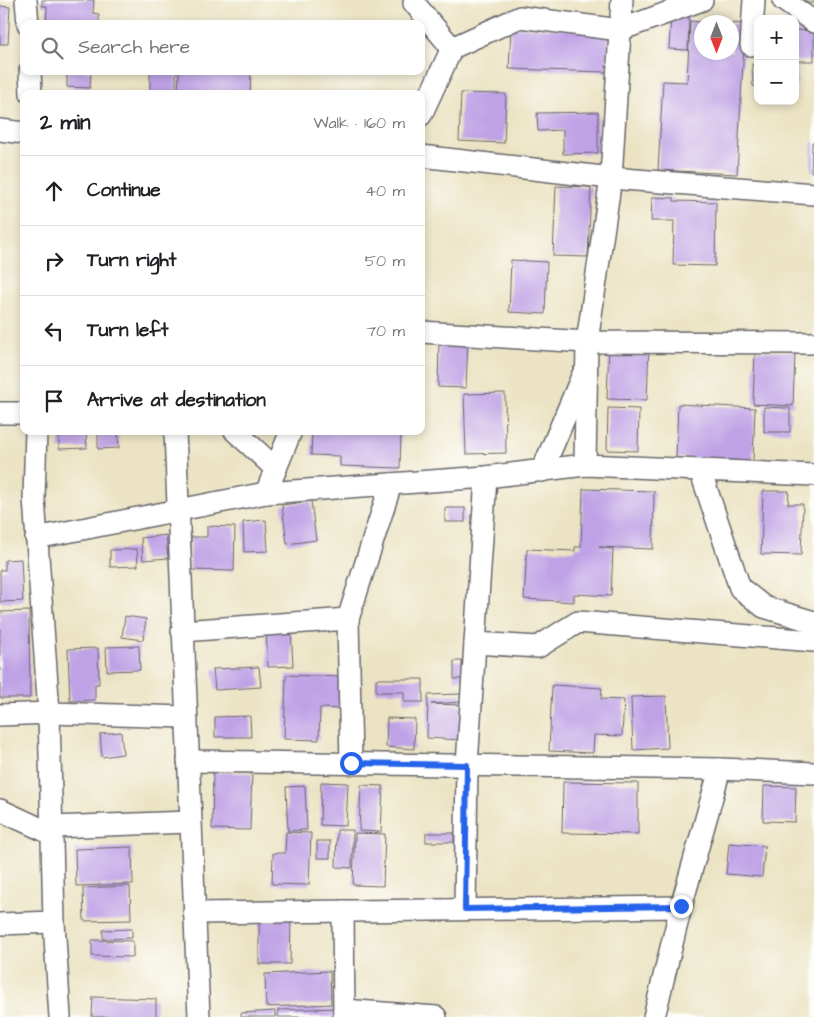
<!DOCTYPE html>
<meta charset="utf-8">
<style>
:root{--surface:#fff;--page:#f6f6f6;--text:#202124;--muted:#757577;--line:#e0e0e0}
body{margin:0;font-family:"Architects Daughter",sans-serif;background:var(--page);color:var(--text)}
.controls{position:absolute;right:15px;top:15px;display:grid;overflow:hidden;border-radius:10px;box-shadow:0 2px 8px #0003}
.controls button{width:45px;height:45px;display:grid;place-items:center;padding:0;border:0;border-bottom:1px solid var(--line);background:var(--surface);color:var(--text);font:25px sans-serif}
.compass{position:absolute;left:694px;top:15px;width:45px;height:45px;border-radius:50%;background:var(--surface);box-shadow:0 2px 8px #0003;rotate:180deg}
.stop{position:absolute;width:15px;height:15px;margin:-11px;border:4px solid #2563eb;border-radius:50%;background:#fff}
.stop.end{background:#2563eb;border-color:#fff;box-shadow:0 1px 5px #0008}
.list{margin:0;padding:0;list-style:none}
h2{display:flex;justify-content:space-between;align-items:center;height:65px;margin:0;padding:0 20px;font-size:21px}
h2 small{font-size:16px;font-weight:400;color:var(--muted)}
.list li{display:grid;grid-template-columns:32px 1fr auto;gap:15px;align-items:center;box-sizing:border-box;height:70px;padding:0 20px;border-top:1px solid var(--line)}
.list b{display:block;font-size:19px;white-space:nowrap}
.list em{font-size:16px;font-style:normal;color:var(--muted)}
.icon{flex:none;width:28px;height:28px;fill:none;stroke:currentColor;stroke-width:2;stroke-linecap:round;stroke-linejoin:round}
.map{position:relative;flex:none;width:814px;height:1017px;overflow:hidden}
.search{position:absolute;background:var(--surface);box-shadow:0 2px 8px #0003;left:20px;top:20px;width:405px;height:55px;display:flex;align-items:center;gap:12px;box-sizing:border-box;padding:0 18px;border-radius:10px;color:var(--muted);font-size:19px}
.panel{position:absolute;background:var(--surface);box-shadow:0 2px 8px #0003;left:20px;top:90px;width:405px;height:345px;border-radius:10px}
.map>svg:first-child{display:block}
.building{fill:#bfa2e6}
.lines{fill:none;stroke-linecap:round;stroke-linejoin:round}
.street-casing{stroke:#68666b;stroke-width:24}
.street{stroke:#fff;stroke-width:21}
.route{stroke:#2563eb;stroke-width:6}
</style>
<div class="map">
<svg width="814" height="1017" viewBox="0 0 814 1017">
<rect width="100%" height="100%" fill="#fdfcf7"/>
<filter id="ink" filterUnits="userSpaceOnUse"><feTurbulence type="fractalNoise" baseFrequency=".02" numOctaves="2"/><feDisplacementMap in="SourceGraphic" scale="10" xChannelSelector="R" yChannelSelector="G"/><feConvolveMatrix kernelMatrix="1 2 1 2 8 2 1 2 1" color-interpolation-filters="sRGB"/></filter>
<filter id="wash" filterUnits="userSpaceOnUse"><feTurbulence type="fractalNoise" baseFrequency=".0096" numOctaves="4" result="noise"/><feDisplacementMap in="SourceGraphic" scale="20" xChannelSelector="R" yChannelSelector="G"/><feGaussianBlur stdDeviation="1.12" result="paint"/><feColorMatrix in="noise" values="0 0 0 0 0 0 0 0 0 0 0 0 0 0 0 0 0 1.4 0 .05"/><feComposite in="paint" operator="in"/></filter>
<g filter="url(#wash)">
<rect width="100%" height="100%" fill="#ebe3c3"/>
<g id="blocks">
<g class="building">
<path d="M 42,0 L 94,0 L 93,13 L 99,14 L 99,24 L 46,24 L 47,6 L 42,6 Z"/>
<rect x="800" y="0" width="14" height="3"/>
<path d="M 0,6 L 10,7 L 8,44 L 0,44 Z"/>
<path d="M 671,16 L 689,17 L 688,50 L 669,49 Z"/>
<path d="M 690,21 L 702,22 L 702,52 L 732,52 L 732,23 L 745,24 L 737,174 L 658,170 L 663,81 L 687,82 Z"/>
<path d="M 511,27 L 609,31 L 607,72 L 509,69 Z"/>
<path d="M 795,30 L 814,31 L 814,61 L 795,61 Z"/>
<path d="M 752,64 L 758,64 L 758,86 L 753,86 Z"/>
<rect x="795" y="67" width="2" height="18"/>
<path d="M 67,71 L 91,71 L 90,88 L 67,87 Z"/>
<rect x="150" y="71" width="26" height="23"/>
<path d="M 179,71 L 251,71 L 250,94 L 178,94 Z"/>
<path d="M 461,93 L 506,94 L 504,143 L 459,141 Z"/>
<path d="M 598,112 L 598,153 L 563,154 L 563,130 L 538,131 L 537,113 Z"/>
<path d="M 812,142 L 814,142 L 814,172 L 811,172 Z"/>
<path d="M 556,186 L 591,187 L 588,257 L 553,256 Z"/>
<path d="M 652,197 L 674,198 L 674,201 L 716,202 L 715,266 L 673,265 L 674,221 L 651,221 Z"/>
<path d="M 511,260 L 547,262 L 545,314 L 509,312 Z"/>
<path d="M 439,337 L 468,337 L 466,388 L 438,387 Z"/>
<path d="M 609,344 L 649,345 L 647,400 L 607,399 Z"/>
<path d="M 755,351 L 795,352 L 793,406 L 753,404 Z"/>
<path d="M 505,393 L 506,453 L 466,454 L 464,394 Z"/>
<path d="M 678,404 L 755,408 L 753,461 L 676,458 Z"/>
<path d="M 764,407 L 790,408 L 790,432 L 764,432 Z"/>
<path d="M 608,408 L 639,409 L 638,451 L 607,450 Z"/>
<path d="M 59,431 L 86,431 L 87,448 L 59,449 Z"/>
<path d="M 98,431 L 118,431 L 119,448 L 98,449 Z"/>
<path d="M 312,431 L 401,431 L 400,468 L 340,466 L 340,456 L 311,455 Z"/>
<path d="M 583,489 L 654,491 L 653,549 L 599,547 L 613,549 L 611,596 L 574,594 L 574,602 L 524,599 L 527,549 L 575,551 L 575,547 L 581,547 Z"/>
<path d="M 763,491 L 789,491 L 788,504 L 803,504 L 801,555 L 761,554 Z"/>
<path d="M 311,501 L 316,540 L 287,544 L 282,505 Z"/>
<rect x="445" y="508" width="20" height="14"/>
<path d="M 266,520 L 268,551 L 244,552 L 243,522 Z"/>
<path d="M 207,526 L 235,527 L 234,571 L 190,570 L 191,537 L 207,537 Z"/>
<path d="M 166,535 L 168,558 L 143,560 L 141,538 Z"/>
<path d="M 137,549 L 138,566 L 110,567 L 110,550 Z"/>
<path d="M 21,559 L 23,601 L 0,602 L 0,570 L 5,570 L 5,560 Z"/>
<path d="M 29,611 L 30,698 L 0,698 L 0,612 Z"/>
<path d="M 125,616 L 146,619 L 143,640 L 122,637 Z"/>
<path d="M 291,629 L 293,666 L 268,667 L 266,631 Z"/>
<path d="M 139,646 L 140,670 L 107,671 L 106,647 Z"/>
<path d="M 98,648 L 99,684 L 95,684 L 95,700 L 70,701 L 68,649 Z"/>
<path d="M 454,661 L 468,661 L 467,679 L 454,679 Z"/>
<path d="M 259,667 L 261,687 L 215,690 L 213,669 Z"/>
<path d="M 286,675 L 343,677 L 342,709 L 320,708 L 319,740 L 284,739 Z"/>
<path d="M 376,679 L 423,679 L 423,702 L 404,702 L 404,692 L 376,692 Z"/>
<path d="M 552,685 L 602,688 L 601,699 L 624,700 L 622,736 L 594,735 L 593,753 L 549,751 Z"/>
<path d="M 461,694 L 461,702 L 431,704 L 463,705 L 461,740 L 427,738 L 428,695 Z"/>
<path d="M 666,696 L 668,748 L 633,750 L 631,697 Z"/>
<path d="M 250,716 L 251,737 L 215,737 L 215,717 Z"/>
<path d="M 387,718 L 415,719 L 414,749 L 386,747 Z"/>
<path d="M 121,732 L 123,754 L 102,757 L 100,734 Z"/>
<path d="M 213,772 L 252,773 L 250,830 L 212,829 Z"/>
<path d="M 321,782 L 348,783 L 346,826 L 320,825 Z"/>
<path d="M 563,782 L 638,783 L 638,834 L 562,833 Z"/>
<path d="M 361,785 L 383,786 L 381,832 L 359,831 Z"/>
<path d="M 305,786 L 307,830 L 288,831 L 286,787 Z"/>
<path d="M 764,786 L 796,787 L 795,822 L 763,821 Z"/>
<path d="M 337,830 L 353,830 L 352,868 L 336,867 Z"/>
<path d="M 286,832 L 311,833 L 309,885 L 272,884 L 273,853 L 285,853 Z"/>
<path d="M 355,833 L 385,834 L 383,886 L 353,885 Z"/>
<rect x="426" y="833" width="28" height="9"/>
<rect x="317" y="841" width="13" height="17"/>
<path d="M 729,843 L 765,846 L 762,877 L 726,874 Z"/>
<path d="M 132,847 L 133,884 L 76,886 L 75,849 Z"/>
<path d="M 130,886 L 131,920 L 84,921 L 83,888 Z"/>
<path d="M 259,917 L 291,917 L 290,964 L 259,964 Z"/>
<path d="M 132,929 L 132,938 L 103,939 L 103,930 Z"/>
<path d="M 92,940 L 133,941 L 133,957 L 92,956 Z"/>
<path d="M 330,971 L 331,1004 L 266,1007 L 265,974 Z"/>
<path d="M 93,997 L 156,999 L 156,1017 L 92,1017 Z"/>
<path d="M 339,1008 L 339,1017 L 278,1017 L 278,1010 Z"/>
<path d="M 275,1011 L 275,1017 L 241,1017 L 241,1013 Z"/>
</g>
</g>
</g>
<g filter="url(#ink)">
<use href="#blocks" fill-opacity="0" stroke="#68666b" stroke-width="1"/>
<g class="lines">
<defs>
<g id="street">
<path d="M 26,0 L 28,24"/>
<path d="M 415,0 L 414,3 L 452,48"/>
<path d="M 783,0 L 814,22"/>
<path d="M 751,45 L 754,0"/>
<path d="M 30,71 L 31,94"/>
<path d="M 421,115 L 452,48 L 520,17 L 620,30 L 702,0"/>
<path d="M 0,130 L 24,133"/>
<path d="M 421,156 L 611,178 L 814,194"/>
<path d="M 421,332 L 587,342 L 814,343"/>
<path d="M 0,413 L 24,413"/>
<path d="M 36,431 L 34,498 L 49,713 L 54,922 L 60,1017"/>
<path d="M 175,431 L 199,1017"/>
<path d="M 235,431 L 276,469"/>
<path d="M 585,465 L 587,342 L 611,178 L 622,0"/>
<path d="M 700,470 L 740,588 L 764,607 L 814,622"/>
<path d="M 542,471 L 583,374"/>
<path d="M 266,493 L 291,431"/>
<path d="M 36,538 L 266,493 L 486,477 L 585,465 L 814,475"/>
<path d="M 182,631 L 348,619"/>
<path d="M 475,643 L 538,647 L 578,622 L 814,641"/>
<path d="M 0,715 L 49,713 L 186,717"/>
<path d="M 188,761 L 720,769 L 814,773"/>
<path d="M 351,763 L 348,619 L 391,484"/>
<path d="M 0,810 L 52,834"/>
<path d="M 52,827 L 190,822"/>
<path d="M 465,909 L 467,765 L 486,477"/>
<path d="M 343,911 L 344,1017"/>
<path d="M 194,913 L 681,907"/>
<path d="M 0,924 L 54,922"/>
<path d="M 344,1010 L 436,1017"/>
<path d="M 654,1017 L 681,907 L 720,769"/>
</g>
</defs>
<use href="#street" class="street-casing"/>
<use href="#street" class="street"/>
</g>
</g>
<g class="lines" filter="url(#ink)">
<path class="route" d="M 351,763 L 467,765 L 465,909 L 681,906"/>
</g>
</svg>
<div class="controls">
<button>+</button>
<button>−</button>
</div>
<svg class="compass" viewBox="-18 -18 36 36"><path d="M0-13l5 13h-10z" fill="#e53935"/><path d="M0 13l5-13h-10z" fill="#757577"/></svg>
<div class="stop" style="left:351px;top:763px"></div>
<div class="stop end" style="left:681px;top:906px"></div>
<div class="search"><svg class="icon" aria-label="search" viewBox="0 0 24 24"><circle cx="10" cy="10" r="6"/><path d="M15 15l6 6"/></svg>Search here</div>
<section class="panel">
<h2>2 min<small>Walk · 160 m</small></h2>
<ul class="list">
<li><svg class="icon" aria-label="ahead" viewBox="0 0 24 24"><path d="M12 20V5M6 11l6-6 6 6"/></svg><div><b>Continue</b></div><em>40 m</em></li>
<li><svg class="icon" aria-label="right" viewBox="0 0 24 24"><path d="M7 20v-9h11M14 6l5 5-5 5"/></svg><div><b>Turn right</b></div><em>50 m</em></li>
<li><svg class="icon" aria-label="left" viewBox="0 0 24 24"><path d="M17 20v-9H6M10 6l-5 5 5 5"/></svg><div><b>Turn left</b></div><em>70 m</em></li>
<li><svg class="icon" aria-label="arrive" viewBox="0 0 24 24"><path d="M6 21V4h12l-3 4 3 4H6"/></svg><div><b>Arrive at destination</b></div></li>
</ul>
</section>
</div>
